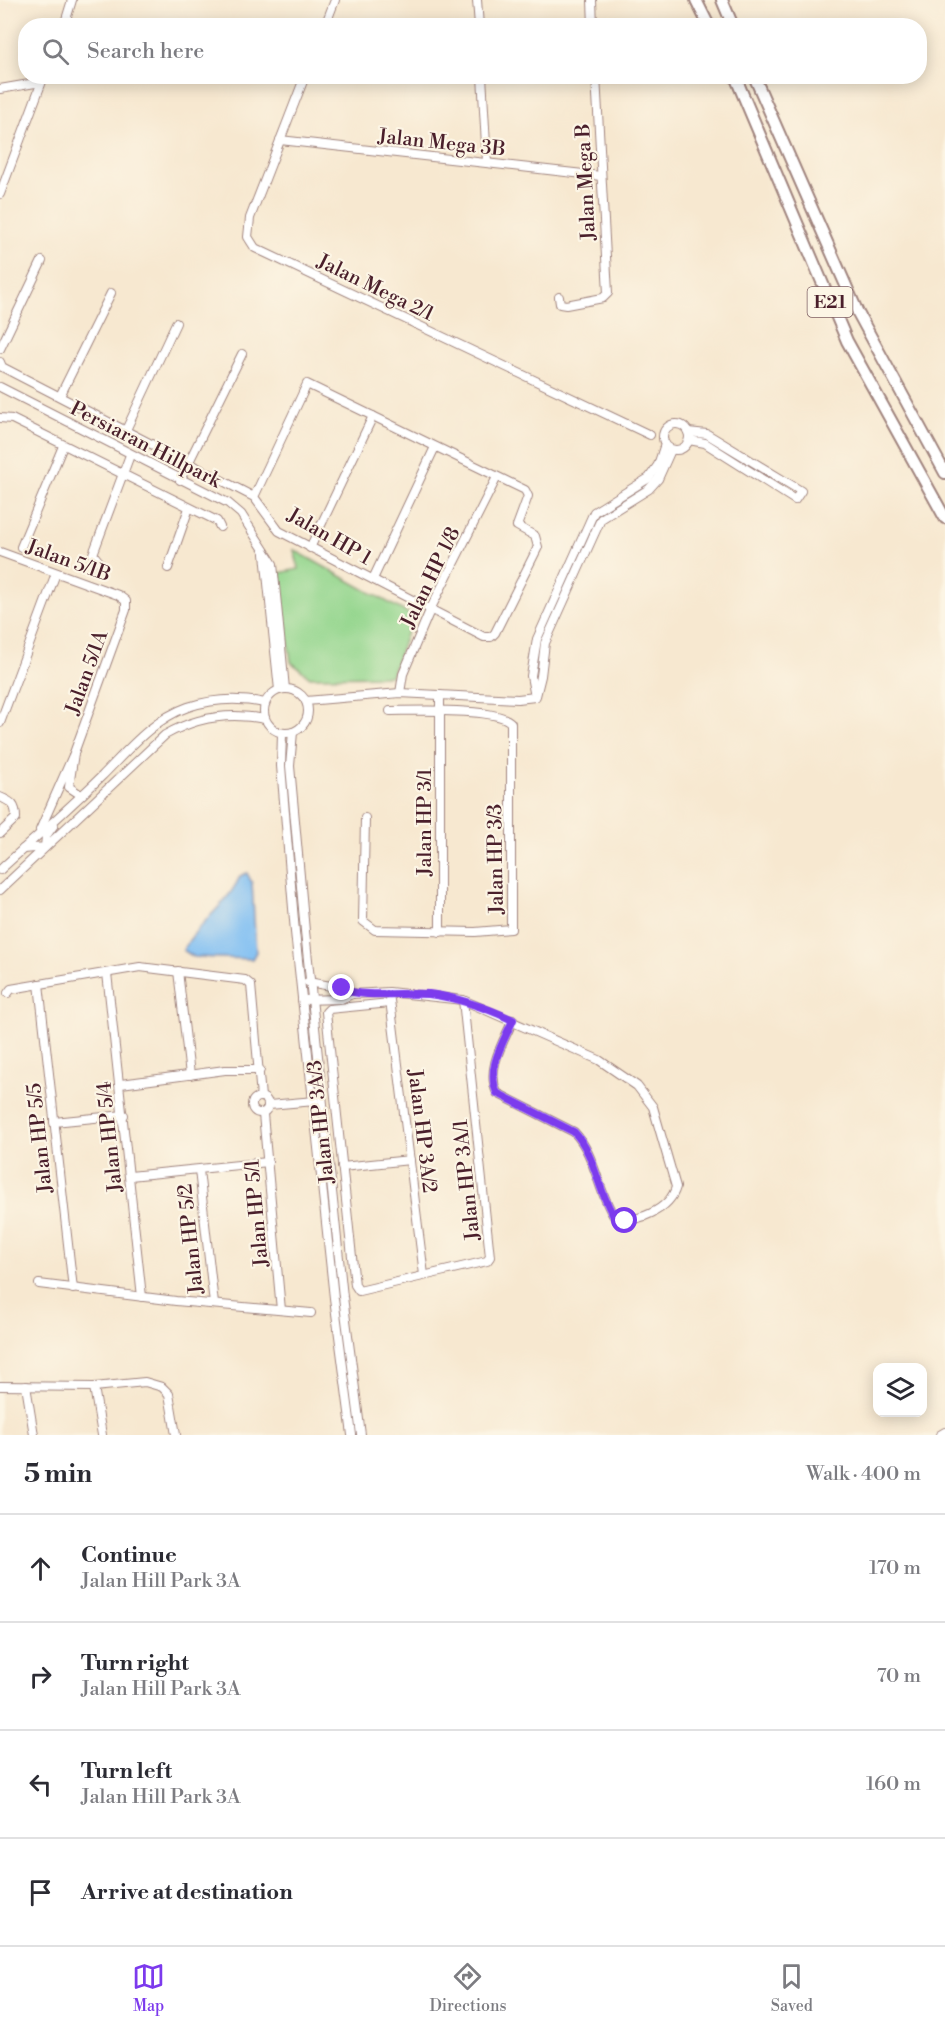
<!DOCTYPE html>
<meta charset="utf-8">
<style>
:root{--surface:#fff;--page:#f7f7f7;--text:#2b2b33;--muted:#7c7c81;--line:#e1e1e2;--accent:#7c3aed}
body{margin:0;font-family:"Libre Bodoni",serif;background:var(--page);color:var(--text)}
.controls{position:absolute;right:18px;bottom:18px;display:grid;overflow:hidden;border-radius:12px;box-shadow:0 3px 15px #0003}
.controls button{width:54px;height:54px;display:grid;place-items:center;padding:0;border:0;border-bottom:2px solid var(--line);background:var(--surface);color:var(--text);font:30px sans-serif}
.stop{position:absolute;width:18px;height:18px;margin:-14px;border:4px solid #7c3aed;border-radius:50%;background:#fff}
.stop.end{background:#7c3aed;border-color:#fff;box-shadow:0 2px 6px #0008}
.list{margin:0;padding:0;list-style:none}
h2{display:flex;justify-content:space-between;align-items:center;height:78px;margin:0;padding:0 24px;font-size:26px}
h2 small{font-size:20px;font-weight:400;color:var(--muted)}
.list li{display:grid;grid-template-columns:39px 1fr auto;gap:18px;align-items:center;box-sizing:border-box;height:108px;padding:0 24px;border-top:2px solid var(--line)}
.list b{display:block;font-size:22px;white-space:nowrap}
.list p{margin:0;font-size:20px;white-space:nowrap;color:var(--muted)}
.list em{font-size:20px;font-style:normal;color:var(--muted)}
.icon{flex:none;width:33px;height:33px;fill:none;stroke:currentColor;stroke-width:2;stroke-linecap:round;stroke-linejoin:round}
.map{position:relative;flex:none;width:945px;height:1435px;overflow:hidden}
.search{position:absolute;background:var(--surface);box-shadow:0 3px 15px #0003;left:18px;right:18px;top:18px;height:66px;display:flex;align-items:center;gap:15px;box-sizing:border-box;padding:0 21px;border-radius:24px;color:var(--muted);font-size:22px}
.sheet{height:510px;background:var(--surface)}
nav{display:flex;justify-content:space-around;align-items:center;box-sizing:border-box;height:84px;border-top:2px solid var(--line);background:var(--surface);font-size:16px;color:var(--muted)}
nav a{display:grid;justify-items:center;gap:3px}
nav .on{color:var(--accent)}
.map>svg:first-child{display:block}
.green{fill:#94d68e;stroke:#6f7a5c;stroke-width:1.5}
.water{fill:#7ebef3;stroke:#646e8f;stroke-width:1.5}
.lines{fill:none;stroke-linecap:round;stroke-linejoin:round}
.minor-casing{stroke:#a0847e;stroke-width:10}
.highway-casing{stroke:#a0847e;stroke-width:14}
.minor{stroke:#fff;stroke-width:8}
.highway{stroke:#fff;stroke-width:10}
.route{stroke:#7c3aed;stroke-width:8}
.labels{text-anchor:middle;stroke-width:4.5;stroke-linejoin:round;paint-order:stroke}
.shield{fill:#fcf5e5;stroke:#7f5f63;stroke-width:1.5}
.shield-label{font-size:18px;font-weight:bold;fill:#4a1f2b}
.street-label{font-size:20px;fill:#4a1f2b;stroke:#fcf5e5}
</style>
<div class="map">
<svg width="945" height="1435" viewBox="0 0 945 1435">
<rect width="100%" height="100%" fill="#fcf5e5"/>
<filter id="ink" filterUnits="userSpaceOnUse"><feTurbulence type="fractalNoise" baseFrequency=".0167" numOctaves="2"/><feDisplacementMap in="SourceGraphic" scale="12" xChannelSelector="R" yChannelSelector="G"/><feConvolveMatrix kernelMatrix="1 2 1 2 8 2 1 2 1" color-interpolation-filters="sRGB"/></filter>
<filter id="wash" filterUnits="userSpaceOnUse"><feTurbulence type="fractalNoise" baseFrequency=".008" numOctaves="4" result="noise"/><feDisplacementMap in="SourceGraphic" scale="24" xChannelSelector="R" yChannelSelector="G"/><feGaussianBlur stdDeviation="1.35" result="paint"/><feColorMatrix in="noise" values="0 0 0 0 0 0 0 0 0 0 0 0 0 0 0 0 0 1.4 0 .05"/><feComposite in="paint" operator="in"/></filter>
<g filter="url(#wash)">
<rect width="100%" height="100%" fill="#f7e8d0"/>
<path class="green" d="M 294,550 L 413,616 L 391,676 L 310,677 L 291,662 L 279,573 L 299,569 Z"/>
<path class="water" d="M 247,873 L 252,883 L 256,952 L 252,959 L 194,957 L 183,950 C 198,922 228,905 240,876 Z"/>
</g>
<g filter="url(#ink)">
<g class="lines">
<defs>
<g id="minor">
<path d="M 477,0 L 479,26"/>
<path d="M 592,0 L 593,26"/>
<path d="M 64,26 L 72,0"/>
<path d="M 325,26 L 335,0"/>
<path d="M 305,76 L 250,218 L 248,237 L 255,248 L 650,435"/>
<path d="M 482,76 L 487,162"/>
<path d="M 0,89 L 41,82"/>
<path d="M 280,140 L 601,176"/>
<path d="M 0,194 L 44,76"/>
<path d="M 559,297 L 560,304 L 566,305 L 603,298 L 608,293 L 596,76"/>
<path d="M 0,349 L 42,261"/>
<path d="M 0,362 L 2,367 L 254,497 L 279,531 L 484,637 L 491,637 L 495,633 L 538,547 L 535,536 L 517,526 L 528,496 L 525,490 L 307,384 L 254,497"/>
<path d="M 0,387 L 228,503 L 241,514 L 273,564 L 285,689"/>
<path d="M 60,396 L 111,293"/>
<path d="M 0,418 L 12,419 L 217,521 L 220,527"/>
<circle cx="676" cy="437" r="13"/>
<path d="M 126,430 L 176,323"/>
<path d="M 688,432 L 707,434 L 801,491 L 795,500 L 705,443 L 689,440"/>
<path d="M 180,480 L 242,354"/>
<path d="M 21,547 L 63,446"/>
<path d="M 310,548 L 373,416"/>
<path d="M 0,552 L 118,595 L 126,601 L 126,610 L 74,753"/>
<path d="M 265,554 L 279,690"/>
<path d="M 101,564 L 93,554 L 130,455"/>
<path d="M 168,568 L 189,508"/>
<path d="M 373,579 L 435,447"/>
<circle cx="286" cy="711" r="22"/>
<path d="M 400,693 L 403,674 L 431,608 L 497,477"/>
<path d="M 440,695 L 440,932"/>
<path d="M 536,696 L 541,676 L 545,643 L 601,519 L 649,489 L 658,479 L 671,450"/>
<path d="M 535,697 L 531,676 L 537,639 L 594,512 L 649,478 L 658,465 L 665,444"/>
<path d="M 306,701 L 400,693 L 518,699 L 535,697"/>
<path d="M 0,723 L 56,573"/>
<path d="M 293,732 L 290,766 L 305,931 L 343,1297 L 361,1435"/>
<path d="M 282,734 L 281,766 L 295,932 L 334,1298 L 352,1435"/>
<path d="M 0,797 C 12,802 16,805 16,818 L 0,833"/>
<path d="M 365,818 L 363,921 L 375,930 L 475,932 L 511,929 L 511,723 C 499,707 412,711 390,711"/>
<path d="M 40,830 L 74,753 L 69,787 L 81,795"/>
<path d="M 23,849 L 45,847 L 46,836 L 54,825"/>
<path d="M 0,870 C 34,839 69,808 102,776 C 127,751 153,719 188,707 C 212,699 240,698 265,703"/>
<path d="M 0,890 L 165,735 C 196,717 230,712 265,719"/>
<path d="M 178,971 L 190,1075"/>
<path d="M 107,973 L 142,1297"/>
<path d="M 308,982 L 342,988 L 352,994"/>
<path d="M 39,984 L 73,1289"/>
<path d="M 8,993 L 11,989 L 140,967 L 245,980 L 251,985 L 261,1097"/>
<path d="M 302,1000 L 341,999 L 352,994 L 389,992 L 463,1000 L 599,1060 L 637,1086 L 653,1107 L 676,1187 C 670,1209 637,1224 615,1218 C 597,1191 596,1155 574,1132 L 497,1093 C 486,1069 503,1043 513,1020"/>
<path d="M 390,1000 L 424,1275"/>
<path d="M 390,1003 L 329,1009 L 326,1012 L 355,1285 L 359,1291 L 487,1261 L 490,1257 L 463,1000"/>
<path d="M 121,1084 L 225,1070 L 260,1070"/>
<circle cx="260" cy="1105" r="8"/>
<path d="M 269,1105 L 315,1101"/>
<path d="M 263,1114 L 281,1310"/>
<path d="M 54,1122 L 124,1115"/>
<path d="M 342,1167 L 410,1160"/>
<path d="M 199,1170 L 214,1304"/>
<path d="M 130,1176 L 268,1162"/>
<path d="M 39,1284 L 176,1301 L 311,1313"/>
<path d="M 0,1386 L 94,1387 L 145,1382 L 162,1387 L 169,1394 L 176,1435"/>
<path d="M 26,1386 L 34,1435"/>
<path d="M 94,1387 L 102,1435"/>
<path d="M 940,1435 L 945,1432"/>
</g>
<g id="highway">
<path d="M 696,0 L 709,26"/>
<path d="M 722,0 L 733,26"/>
<path d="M 735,76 L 847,341 L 945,518"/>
<path d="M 754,76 L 858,313 L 945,473"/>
</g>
</defs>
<use href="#minor" class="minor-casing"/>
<use href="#highway" class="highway-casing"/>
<use href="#minor" class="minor"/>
<use href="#highway" class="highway"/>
</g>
</g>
<g class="lines" filter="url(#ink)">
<path class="route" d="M 342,988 C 359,999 406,992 429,994 C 459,998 485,1007 513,1020 C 503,1043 486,1069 497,1093 L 574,1132 C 596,1155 597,1191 615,1218 L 625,1221"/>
</g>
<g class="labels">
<rect class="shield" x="807.5" y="287" width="45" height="30" rx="4.5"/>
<g class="shield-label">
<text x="830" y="308">E21</text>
</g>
<g class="street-label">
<text transform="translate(442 142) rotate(6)" y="7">Jalan Mega 3B</text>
<text transform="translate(585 182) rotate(-93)" y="7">Jalan Mega B</text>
<text transform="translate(376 287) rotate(26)" y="7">Jalan Mega 2/1</text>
<text transform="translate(146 444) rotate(27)" y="7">Persiaran Hillpark</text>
<text transform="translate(330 536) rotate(30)" y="7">Jalan HP 1</text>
<text transform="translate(69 560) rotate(20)" y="7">Jalan 5/1B</text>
<text transform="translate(430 577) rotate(-64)" y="7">Jalan HP 1/8</text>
<text transform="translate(86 672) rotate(-70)" y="7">Jalan 5/1A</text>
<text transform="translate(424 822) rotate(-90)" y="7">Jalan HP 3/1</text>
<text transform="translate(495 859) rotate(-91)" y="7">Jalan HP 3/3</text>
<text transform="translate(320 1122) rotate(-96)" y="7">Jalan HP 3A/3</text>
<text transform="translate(423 1131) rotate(83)" y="7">Jalan HP 3A/2</text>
<text transform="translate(109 1137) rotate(-96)" y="7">Jalan HP 5/4</text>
<text transform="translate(39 1138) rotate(-96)" y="7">Jalan HP 5/5</text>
<text transform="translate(466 1180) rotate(-96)" y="7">Jalan HP 3A/1</text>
<text transform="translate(256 1213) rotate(-95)" y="7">Jalan HP 5/1</text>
<text transform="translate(190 1239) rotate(-96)" y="7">Jalan HP 5/2</text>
</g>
</g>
</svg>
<div class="controls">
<button><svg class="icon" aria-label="layers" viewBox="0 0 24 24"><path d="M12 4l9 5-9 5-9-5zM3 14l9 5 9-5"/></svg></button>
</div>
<div class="stop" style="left:625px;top:1221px"></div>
<div class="stop end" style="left:342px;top:988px"></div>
<div class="search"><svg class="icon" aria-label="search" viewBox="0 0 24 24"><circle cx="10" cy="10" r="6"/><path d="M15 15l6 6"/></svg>Search here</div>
</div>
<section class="sheet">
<h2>5 min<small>Walk · 400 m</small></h2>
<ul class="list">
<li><svg class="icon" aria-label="ahead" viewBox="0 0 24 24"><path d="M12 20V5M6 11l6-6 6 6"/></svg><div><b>Continue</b><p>Jalan Hill Park 3A</p></div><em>170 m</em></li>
<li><svg class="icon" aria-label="right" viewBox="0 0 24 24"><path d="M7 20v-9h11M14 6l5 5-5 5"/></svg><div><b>Turn right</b><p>Jalan Hill Park 3A</p></div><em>70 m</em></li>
<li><svg class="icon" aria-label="left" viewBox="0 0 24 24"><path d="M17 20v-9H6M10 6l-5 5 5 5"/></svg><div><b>Turn left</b><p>Jalan Hill Park 3A</p></div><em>160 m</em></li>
<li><svg class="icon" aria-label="arrive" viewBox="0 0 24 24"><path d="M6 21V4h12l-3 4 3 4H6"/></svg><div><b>Arrive at destination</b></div></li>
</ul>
</section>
<nav>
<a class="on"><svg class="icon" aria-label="map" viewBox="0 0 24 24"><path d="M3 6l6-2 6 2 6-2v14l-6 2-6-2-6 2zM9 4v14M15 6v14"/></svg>Map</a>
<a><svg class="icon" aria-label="directions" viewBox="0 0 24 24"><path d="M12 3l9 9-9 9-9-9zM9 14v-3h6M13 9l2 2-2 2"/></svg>Directions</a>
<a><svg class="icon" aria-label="saved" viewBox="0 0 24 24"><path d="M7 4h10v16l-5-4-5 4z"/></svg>Saved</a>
</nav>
